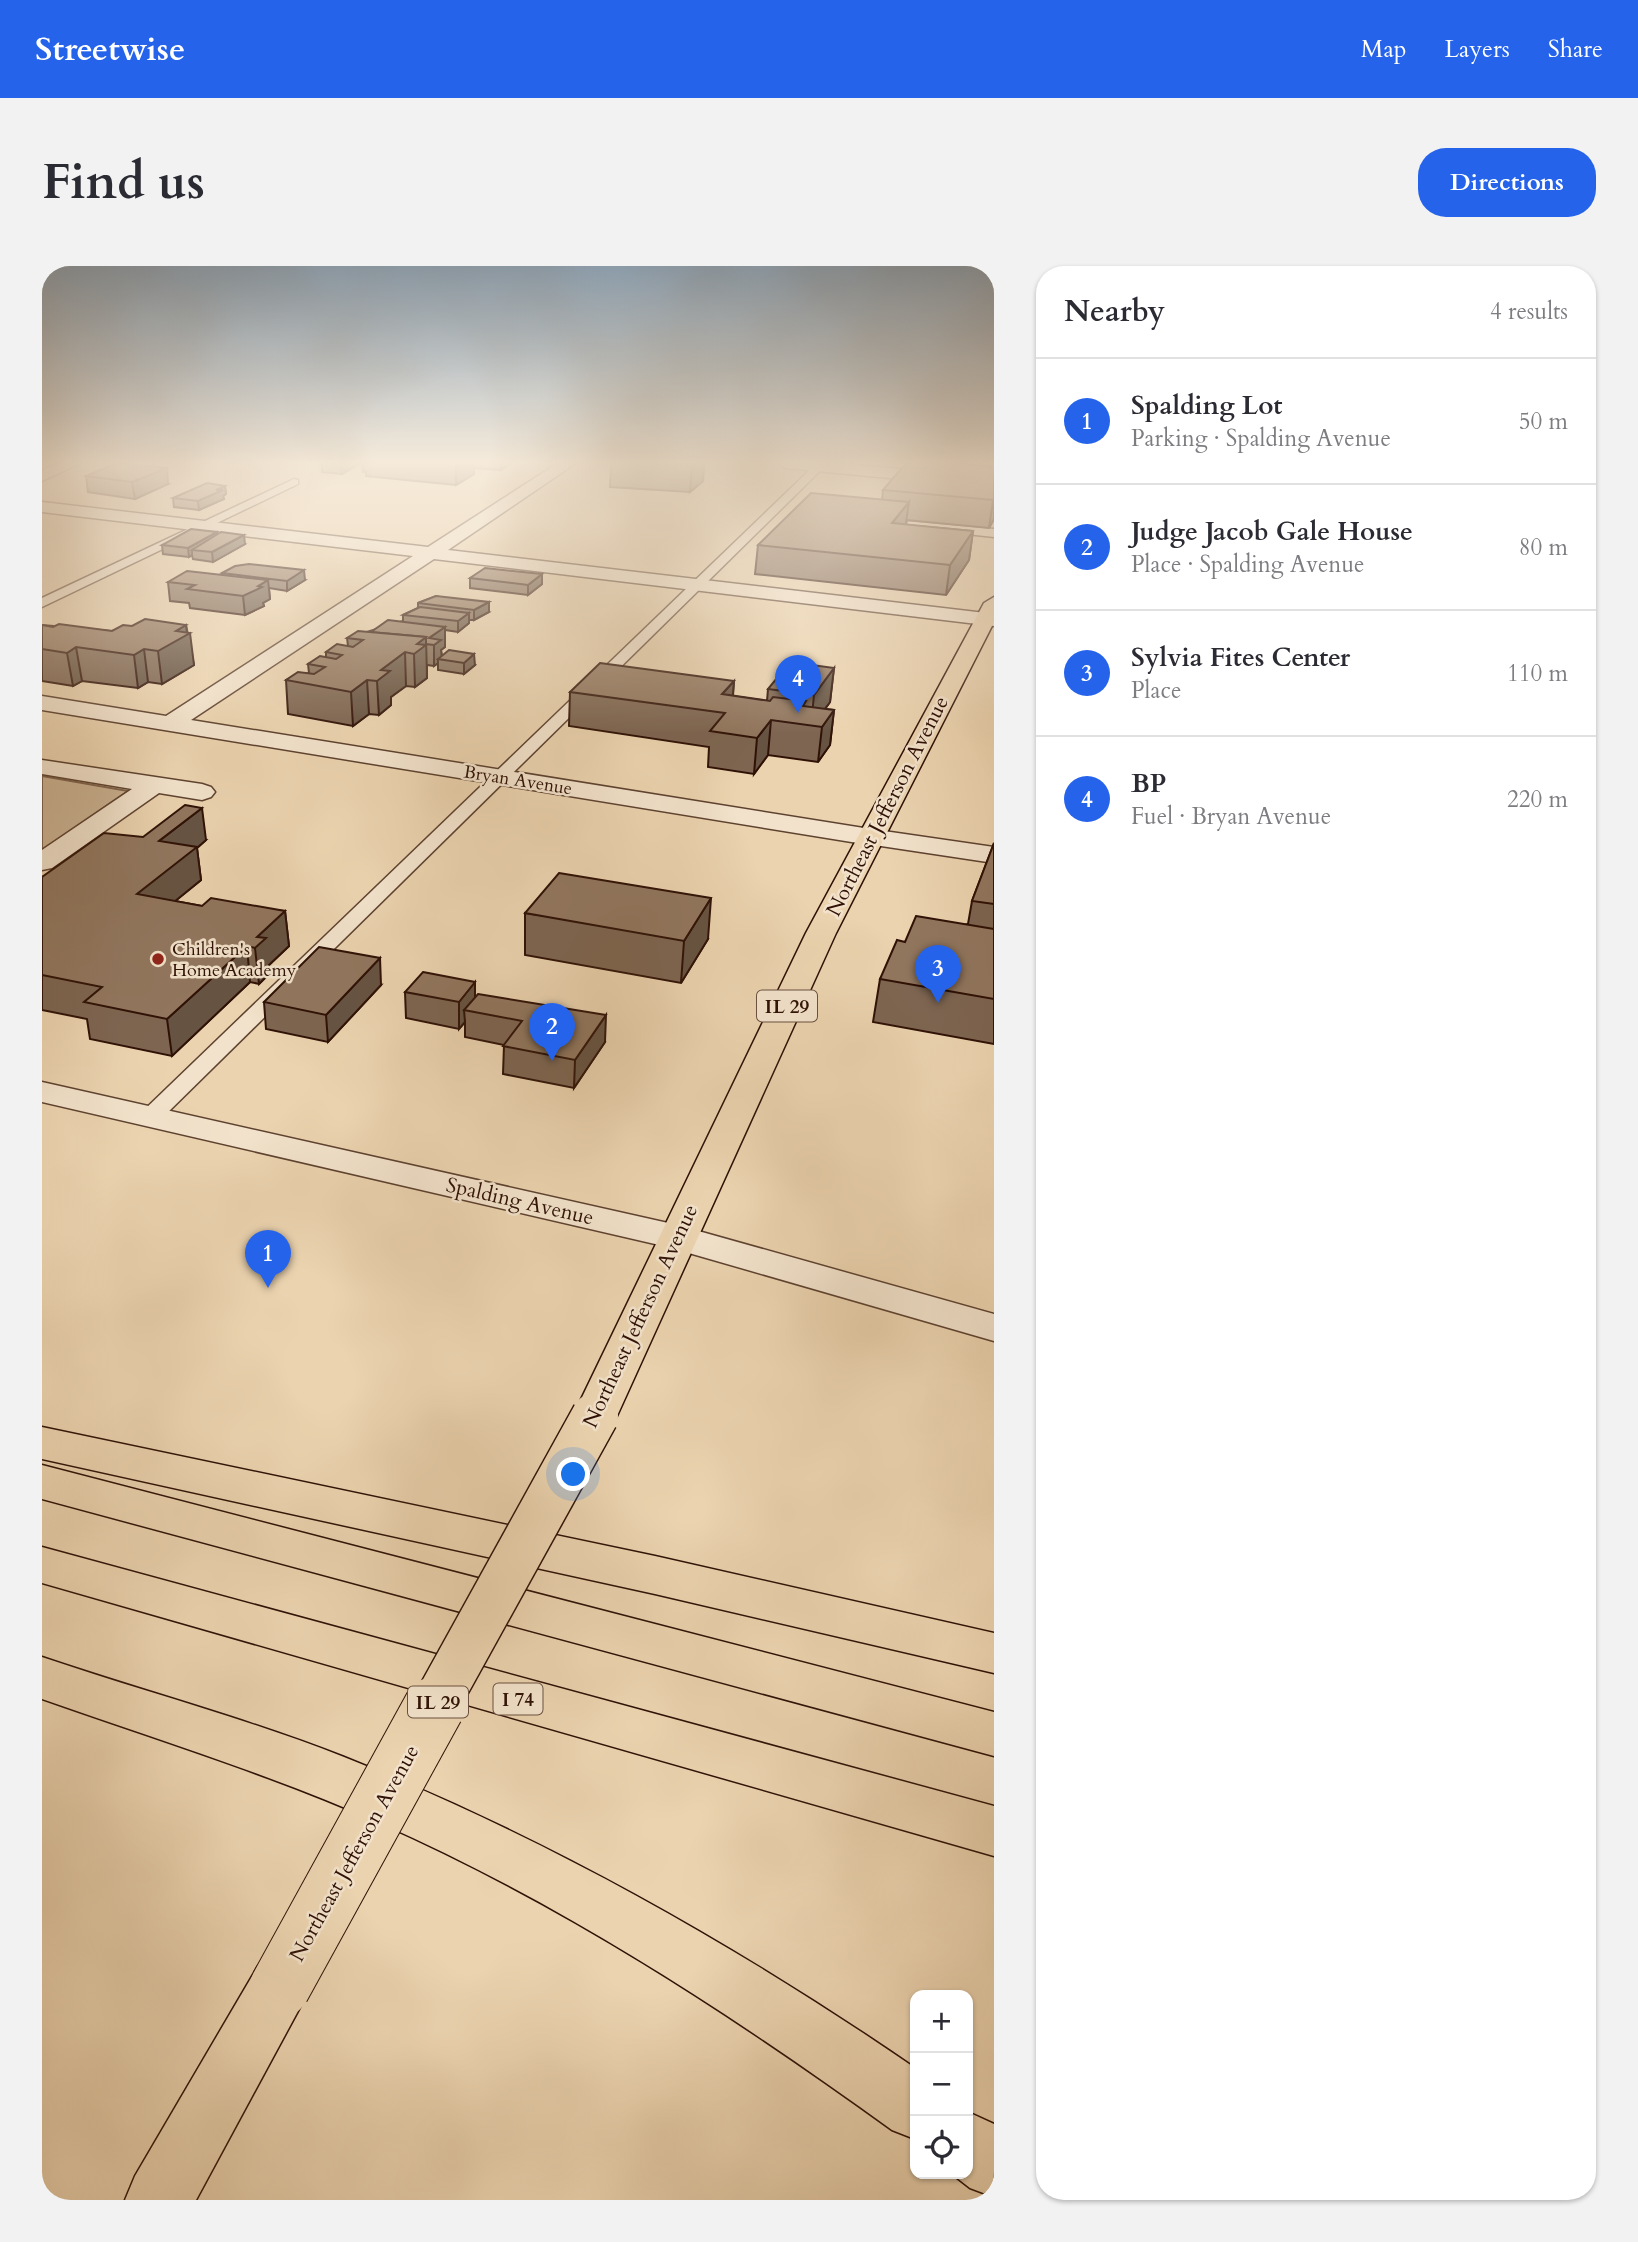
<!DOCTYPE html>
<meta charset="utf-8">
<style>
:root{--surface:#fff;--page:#f2f2f3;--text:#2b2b33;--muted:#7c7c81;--line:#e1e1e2;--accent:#2563eb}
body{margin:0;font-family:Cardo,serif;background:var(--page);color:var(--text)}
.controls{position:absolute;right:21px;bottom:21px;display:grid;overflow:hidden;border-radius:14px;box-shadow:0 2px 5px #0004}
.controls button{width:63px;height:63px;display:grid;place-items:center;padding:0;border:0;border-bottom:2px solid var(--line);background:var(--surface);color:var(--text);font:35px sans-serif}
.you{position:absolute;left:532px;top:1209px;width:24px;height:24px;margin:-18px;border:5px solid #fff;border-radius:50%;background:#1a73e8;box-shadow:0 0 0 10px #1a73e833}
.badge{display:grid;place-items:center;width:46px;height:46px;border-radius:50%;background:var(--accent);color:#fff;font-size:23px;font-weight:700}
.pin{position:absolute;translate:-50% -58px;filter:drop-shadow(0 2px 4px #0008)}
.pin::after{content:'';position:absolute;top:37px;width:24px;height:21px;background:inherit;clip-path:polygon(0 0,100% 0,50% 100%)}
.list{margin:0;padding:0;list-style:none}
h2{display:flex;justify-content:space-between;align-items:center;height:91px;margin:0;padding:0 28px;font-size:30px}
h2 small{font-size:23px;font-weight:400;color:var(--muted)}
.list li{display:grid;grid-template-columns:46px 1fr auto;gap:21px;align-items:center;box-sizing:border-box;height:126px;padding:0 28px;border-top:2px solid var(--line)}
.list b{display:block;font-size:26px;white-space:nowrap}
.list p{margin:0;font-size:23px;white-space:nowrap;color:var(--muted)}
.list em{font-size:23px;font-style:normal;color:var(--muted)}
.icon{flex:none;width:38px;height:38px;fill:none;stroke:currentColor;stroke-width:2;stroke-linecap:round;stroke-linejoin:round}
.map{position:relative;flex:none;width:952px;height:1934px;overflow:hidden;border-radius:28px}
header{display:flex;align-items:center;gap:42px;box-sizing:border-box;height:98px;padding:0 35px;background:var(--accent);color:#fff}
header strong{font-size:33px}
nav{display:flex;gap:38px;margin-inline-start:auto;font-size:24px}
.intro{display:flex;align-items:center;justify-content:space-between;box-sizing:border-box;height:168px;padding:0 42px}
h1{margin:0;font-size:49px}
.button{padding:18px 32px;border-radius:28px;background:var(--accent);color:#fff;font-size:24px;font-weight:700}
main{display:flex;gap:42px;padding:0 42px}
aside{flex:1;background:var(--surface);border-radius:28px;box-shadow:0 2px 5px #0004}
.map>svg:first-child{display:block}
.green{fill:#cbb292;stroke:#7d624c;stroke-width:2}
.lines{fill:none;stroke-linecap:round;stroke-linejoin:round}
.service-casing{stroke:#5e4230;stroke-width:3}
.pedestrian-casing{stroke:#5e4230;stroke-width:3}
.minor-casing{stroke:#5e4230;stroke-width:3}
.tertiary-casing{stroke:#5e4230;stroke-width:3}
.primary-casing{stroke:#2f1106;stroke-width:3}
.motorway-casing{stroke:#2f1106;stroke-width:3}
.service{fill:#f2e2cb;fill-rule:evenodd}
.pedestrian{fill:#f2e2cb;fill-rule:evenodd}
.minor{fill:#f2e2cb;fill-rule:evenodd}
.tertiary{fill:#f2e2cb;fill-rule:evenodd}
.primary{fill:#ebd3af;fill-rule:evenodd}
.motorway{fill:#ebd3af;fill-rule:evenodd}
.primary-bridge-far1-casing{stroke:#2f1106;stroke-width:49;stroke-linecap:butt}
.primary-bridge-casing{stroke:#2f1106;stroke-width:62;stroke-linecap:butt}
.primary-bridge-far1{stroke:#ebd3af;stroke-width:46}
.primary-bridge{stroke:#ebd3af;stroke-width:60}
.wall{fill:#7d6551;stroke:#2f1106;stroke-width:2}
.shaded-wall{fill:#665342;stroke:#2f1106;stroke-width:2}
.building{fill:#91765e;stroke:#2f1106;stroke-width:2}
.poi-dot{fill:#8f2418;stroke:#f2e2cb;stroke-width:2.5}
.labels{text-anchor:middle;stroke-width:5;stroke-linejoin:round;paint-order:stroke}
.far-street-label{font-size:18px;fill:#2f1106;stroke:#f2e2cb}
.far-poi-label{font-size:18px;fill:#2f1106;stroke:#f2e2cb;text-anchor:start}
.shield{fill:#f2e2cb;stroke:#6a5041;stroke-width:2}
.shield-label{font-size:19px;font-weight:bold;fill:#2f1106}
.street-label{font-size:21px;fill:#2f1106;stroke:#f2e2cb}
</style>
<header>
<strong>Streetwise</strong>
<nav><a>Map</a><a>Layers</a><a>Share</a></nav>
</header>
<div class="intro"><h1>Find us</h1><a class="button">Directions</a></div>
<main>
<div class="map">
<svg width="952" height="1934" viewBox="0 0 952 1934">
<rect width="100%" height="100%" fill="#ebd3af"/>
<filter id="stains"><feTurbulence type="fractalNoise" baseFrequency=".00286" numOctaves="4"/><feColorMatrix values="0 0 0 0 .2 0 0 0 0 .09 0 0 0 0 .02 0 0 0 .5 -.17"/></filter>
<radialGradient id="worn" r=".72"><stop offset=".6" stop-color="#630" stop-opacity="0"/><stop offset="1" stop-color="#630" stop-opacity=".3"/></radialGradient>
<path class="green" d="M 0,510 L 86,525 L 0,584 Z"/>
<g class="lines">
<defs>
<g id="service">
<path d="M 775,197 L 786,197 L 116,856 L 100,856 L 96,851 L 100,846 Z"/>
<path d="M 252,213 L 256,214 L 256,218 L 0,341 L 0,332 Z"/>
<path d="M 828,252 L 952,263 L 952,271 L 824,257 L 824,253 Z"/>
</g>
<path id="pedestrian" d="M 0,494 L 160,518 L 169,521 L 173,526 L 169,531 L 160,534 L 117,527 L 10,602 L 0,604 L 0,584 L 90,523 L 0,508 Z"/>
<g id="minor">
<path d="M 516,197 L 534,197 L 406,284 L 952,348 L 952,360 L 392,293 L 149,454 L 828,563 L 837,565 L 841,571 L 837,577 L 828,579 L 0,444 L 0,430 L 124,450 L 371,290 L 0,246 L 0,236 L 386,281 Z"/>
<path d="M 736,197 L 794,197 L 952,212 L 952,222 L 743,202 Z"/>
</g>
<g id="tertiary">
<path d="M 18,197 L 39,197 L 0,215 L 0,204 Z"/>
<path d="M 828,563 L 952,581 L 952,597 L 819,577 L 815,571 L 819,565 Z"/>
<path d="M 0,816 L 635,959 L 952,1048 L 952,1075 L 626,981 L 0,836 Z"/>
</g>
<g id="primary">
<path d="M 952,331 L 952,356 L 794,667 L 575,1150 L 569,1161 L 553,1165 L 537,1161 L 531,1150 L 764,667 L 942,337 Z"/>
<path d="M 238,1692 L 260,1700 L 269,1721 L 154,1934 L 83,1934 L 93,1910 L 216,1700 Z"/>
</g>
<g id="motorway">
<path d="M 0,1161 L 613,1290 L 952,1367 L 952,1407 L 613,1328 L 0,1193 Z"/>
<path d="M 0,1199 L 952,1446 L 952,1490 L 0,1233 Z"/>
<path d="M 0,1281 L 952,1540 L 952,1590 L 0,1317 Z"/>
<path d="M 0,1391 C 100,1425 203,1452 302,1491 C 504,1572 694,1679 873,1802 L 873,1873 L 850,1864 C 688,1747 521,1638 338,1557 C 228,1508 113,1473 0,1433 Z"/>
<path d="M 926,1846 L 952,1858 L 952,1931 L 928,1922 L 910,1908 L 926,1908 Z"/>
</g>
</defs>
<use href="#service" class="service-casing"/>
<use href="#pedestrian" class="pedestrian-casing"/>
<use href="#minor" class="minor-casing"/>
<use href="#tertiary" class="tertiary-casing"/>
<use href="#primary" class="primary-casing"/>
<use href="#motorway" class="motorway-casing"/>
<use href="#service" class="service"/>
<use href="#pedestrian" class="pedestrian"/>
<use href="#minor" class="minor"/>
<use href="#tertiary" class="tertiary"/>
<use href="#primary" class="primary"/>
<use href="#motorway" class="motorway"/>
<defs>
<path id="primary-bridge-far1" d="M 391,1443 L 553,1150"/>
<path id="primary-bridge" d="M 238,1721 L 392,1441"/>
</defs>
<use href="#primary-bridge-far1" class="primary-bridge-far1-casing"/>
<use href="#primary-bridge" class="primary-bridge-casing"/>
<use href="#primary-bridge-far1" class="primary-bridge-far1"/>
<use href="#primary-bridge" class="primary-bridge"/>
</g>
<g class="wall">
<path d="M 280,197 L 318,197 L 300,208 L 280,206 Z"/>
<path d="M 320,197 L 469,197 L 459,204 L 431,202 L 432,208 L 414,219 L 324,210 L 324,206 L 321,206 Z"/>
<path d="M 569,197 L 662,197 L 661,215 L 648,226 L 568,221 Z"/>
<path d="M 952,201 L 952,253 L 947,262 L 865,254 L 864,259 L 931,265 L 927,294 L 904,329 L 713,308 L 716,279 L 840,234 L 841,224 Z"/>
<path d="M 44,210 L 126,218 L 93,233 L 46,226 Z"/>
<path d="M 183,220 L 184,228 L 181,230 L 182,233 L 157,244 L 132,241 L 131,232 Z"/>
<path d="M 175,266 L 175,269 L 203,278 L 171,296 L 151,293 L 150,289 L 147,291 L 121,288 L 120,279 Z"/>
<path d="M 180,307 L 263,314 L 245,325 L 227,322 L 228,333 L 221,337 L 222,340 L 203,349 L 148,342 L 147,337 L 128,335 L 126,316 L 180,309 Z"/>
<path d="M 500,308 L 500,318 L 486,329 L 428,322 L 428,312 Z"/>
<path d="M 394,330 L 447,346 L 432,354 L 427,354 L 427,357 L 416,366 L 403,364 L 403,381 L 399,384 L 400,390 L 433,399 L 422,408 L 396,404 L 396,397 L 392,400 L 385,399 L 385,412 L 373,421 L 364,420 L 349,431 L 349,439 L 337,449 L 327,448 L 311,460 L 246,448 L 244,414 L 267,407 L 266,398 L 284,391 L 284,386 L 306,380 L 305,372 L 361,355 L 361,349 L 376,342 L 376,337 Z"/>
<path d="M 0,359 L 70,365 L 90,360 L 144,359 L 152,399 L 120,418 L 106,416 L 96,422 L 40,415 L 31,420 L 0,415 Z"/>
<path d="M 792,402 L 788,436 L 783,443 L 792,444 L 788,479 L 776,496 L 726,489 L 712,508 L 666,501 L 667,481 L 527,460 L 528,426 L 692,415 L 691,430 L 725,435 L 726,423 Z"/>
<path d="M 101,571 L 164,574 L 155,582 L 159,614 L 133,635 L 160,640 L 243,645 L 247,680 L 227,699 L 227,708 L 217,718 L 208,716 L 130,790 L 48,773 L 45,753 L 0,744 L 0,611 Z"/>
<path d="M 952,577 L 952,778 L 831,756 L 838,713 L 863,676 L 926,658 L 930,635 Z"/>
<path d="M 483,647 L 666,673 L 639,717 L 483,689 Z"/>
<path d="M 433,716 L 433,731 L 563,776 L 532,822 L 461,808 L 462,779 L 423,771 L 423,756 L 417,763 L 364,752 L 363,726 Z"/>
<path d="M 339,719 L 286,776 L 224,763 L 222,736 Z"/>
</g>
<g class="shaded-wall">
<path d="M 299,197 L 318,197 L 300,208 Z"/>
<path d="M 414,197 L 431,197 L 432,208 L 414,219 Z"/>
<path d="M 459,197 L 469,197 L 459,204 Z"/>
<path d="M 643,197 L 662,197 L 661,215 L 648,226 L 650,200 Z"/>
<path d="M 125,202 L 126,218 L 93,233 L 90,216 Z"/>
<path d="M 183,220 L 184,228 L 181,230 L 182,233 L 157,244 L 156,235 L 174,224 Z"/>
<path d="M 952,233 L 952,253 L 947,262 L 951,234 Z"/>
<path d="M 867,236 L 863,264 L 850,257 Z"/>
<path d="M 931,265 L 927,294 L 904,329 L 908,299 Z"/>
<path d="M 175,266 L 176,276 L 150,284 L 150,289 L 147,291 L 146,282 Z"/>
<path d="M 202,269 L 203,278 L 171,296 L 170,286 Z"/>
<path d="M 262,304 L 263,314 L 245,325 L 245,315 Z"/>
<path d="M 500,308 L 500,318 L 486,329 L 486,319 Z"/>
<path d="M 226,314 L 228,333 L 221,337 L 222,340 L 203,349 L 201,330 Z"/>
<path d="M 447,336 L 447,346 L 432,354 L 432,344 Z"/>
<path d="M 427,347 L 427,357 L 416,366 L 416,355 Z"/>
<path d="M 144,359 L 145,368 L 148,367 L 152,399 L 120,418 L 116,385 L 134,365 Z"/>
<path d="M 403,361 L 403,381 L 399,384 L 400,393 L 396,393 L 396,397 L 392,400 L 392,379 L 387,372 Z"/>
<path d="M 384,371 L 385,412 L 373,421 L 372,388 L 375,378 Z"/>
<path d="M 34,381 L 40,415 L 31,420 L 25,387 Z"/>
<path d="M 102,383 L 106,416 L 96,422 L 92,389 Z"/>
<path d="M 363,386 L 364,420 L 349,431 L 349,439 L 337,449 L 335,415 L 339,404 Z"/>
<path d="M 432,388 L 433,399 L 422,408 L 422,397 Z"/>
<path d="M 792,402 L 788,436 L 771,459 L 769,459 L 772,429 Z"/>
<path d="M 325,414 L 327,448 L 311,460 L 309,426 Z"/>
<path d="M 692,415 L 689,449 L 683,447 L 680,428 Z"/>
<path d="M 792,444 L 788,479 L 776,496 L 780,461 Z"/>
<path d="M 729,454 L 726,489 L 712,508 L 715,472 Z"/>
<path d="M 160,542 L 164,574 L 155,582 L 159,614 L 100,662 L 95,628 L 117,575 Z"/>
<path d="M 669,632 L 666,673 L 639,717 L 642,675 Z"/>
<path d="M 243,645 L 247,680 L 227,699 L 227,708 L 217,718 L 213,682 L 215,671 Z"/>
<path d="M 205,680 L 208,716 L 130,790 L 125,753 Z"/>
<path d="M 338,692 L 339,719 L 286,776 L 284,749 Z"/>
<path d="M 433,716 L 433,743 L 422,744 L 423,756 L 417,763 L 417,736 Z"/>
<path d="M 564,749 L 563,776 L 532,822 L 533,794 Z"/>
</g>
<g class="building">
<path d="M 75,197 L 81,197 L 125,202 L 90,216 L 44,210 Z"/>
<path d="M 608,197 L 653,197 L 650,200 Z"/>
<path d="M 864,197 L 911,197 L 952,201 L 952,233 L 951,234 L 841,224 Z"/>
<path d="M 165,217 L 183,220 L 174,224 L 181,224 L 156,235 L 131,232 Z"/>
<path d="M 769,227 L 867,236 L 850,257 L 931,265 L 908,299 L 716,279 Z"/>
<path d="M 149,263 L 175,266 L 146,282 L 120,279 Z"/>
<path d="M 179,266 L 202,269 L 170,286 L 150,284 Z"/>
<path d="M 207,298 L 262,304 L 245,315 L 180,307 L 193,300 Z"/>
<path d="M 443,302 L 500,308 L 486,319 L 428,312 Z"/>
<path d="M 145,305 L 226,314 L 216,320 L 220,321 L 201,330 L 145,323 L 153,319 L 126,316 Z"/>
<path d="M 394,330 L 447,336 L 432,344 L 376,337 Z"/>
<path d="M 378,341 L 427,347 L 416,355 L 361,349 Z"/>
<path d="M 103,353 L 144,359 L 134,365 L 148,367 L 116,385 L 102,383 L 92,389 L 34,381 L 25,387 L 0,383 L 0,359 L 11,361 L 17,358 L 70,365 L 81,359 L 90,360 Z"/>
<path d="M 346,354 L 403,361 L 387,372 L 399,374 L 392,379 L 384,378 L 384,371 L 329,366 Z"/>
<path d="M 316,365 L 384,371 L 375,378 L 384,379 L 372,388 L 363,386 L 339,404 L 348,405 L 335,415 L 325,414 L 309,426 L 244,414 L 256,406 L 272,408 L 283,401 L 266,398 L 278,390 L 294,393 L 300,389 L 284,386 L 295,378 L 311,381 L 321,374 L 305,372 Z"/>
<path d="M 407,384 L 432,388 L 422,397 L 396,393 Z"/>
<path d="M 748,396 L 792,402 L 772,429 L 726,423 Z"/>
<path d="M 558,397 L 692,415 L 680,428 L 728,435 L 731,431 L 764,435 L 761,440 L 792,444 L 780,461 L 729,454 L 715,472 L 668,465 L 683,447 L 528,426 Z"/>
<path d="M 143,539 L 160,542 L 117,575 L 155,581 L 95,628 L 160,640 L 169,632 L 243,645 L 215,671 L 224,672 L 213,682 L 205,680 L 125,753 L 42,736 L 60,721 L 0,709 L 0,611 L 62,567 L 101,571 Z"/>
<path d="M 952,577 L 952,638 L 930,635 Z"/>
<path d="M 517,607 L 669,632 L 642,675 L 483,647 Z"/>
<path d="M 874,650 L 952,663 L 952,733 L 838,713 L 855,674 L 863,676 Z"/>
<path d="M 277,681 L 338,692 L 284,749 L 222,736 Z"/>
<path d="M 381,706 L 433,716 L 417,736 L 363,726 Z"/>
<path d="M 436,728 L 564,749 L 533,794 L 461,780 L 480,755 L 422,744 Z"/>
</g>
<linearGradient id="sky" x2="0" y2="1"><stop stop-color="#8fa6ba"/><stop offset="0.42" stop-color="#f6ebdb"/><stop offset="1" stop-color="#f6ebdb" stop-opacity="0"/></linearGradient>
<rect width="952" height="468" fill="url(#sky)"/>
<circle class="poi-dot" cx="116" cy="693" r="7"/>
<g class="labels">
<g class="far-street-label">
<text transform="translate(476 514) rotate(9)" y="6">Bryan Avenue</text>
</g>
<g class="far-poi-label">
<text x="130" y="689">Children's<tspan x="130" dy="21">Home Academy</tspan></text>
</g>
<g class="shield">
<rect x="715" y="724.5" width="60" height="31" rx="5"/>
<rect x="451.5" y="1417.5" width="49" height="31" rx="5"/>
<rect x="366" y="1420.5" width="60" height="31" rx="5"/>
</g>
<g class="shield-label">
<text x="745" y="747">IL 29</text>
<text x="476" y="1440">I 74</text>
<text x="396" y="1443">IL 29</text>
</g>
<g class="street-label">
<text transform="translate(845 540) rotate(-63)" y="7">Northeast Jefferson Avenue</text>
<text transform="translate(478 935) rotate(13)" y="7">Spalding Avenue</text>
<text transform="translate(598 1050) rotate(-65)" y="7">Northeast Jefferson Avenue</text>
<text transform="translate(312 1587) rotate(-61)" y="7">Northeast Jefferson Avenue</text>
</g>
</g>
<rect width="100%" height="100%" filter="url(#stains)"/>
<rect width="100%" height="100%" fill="url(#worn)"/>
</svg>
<div class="controls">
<button>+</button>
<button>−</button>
<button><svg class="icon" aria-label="locate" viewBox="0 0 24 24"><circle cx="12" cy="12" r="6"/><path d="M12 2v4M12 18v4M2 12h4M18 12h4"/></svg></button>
</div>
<div class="you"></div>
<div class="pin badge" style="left:226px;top:1022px">1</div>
<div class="pin badge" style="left:510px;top:795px">2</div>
<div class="pin badge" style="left:896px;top:737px">3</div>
<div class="pin badge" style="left:756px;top:447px">4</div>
</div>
<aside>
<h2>Nearby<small>4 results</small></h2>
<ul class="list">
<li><span class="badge">1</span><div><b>Spalding Lot</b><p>Parking · Spalding Avenue</p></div><em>50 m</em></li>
<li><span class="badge">2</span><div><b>Judge Jacob Gale House</b><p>Place · Spalding Avenue</p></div><em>80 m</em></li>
<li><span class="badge">3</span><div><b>Sylvia Fites Center</b><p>Place</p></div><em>110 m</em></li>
<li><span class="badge">4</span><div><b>BP</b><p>Fuel · Bryan Avenue</p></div><em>220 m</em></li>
</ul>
</aside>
</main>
